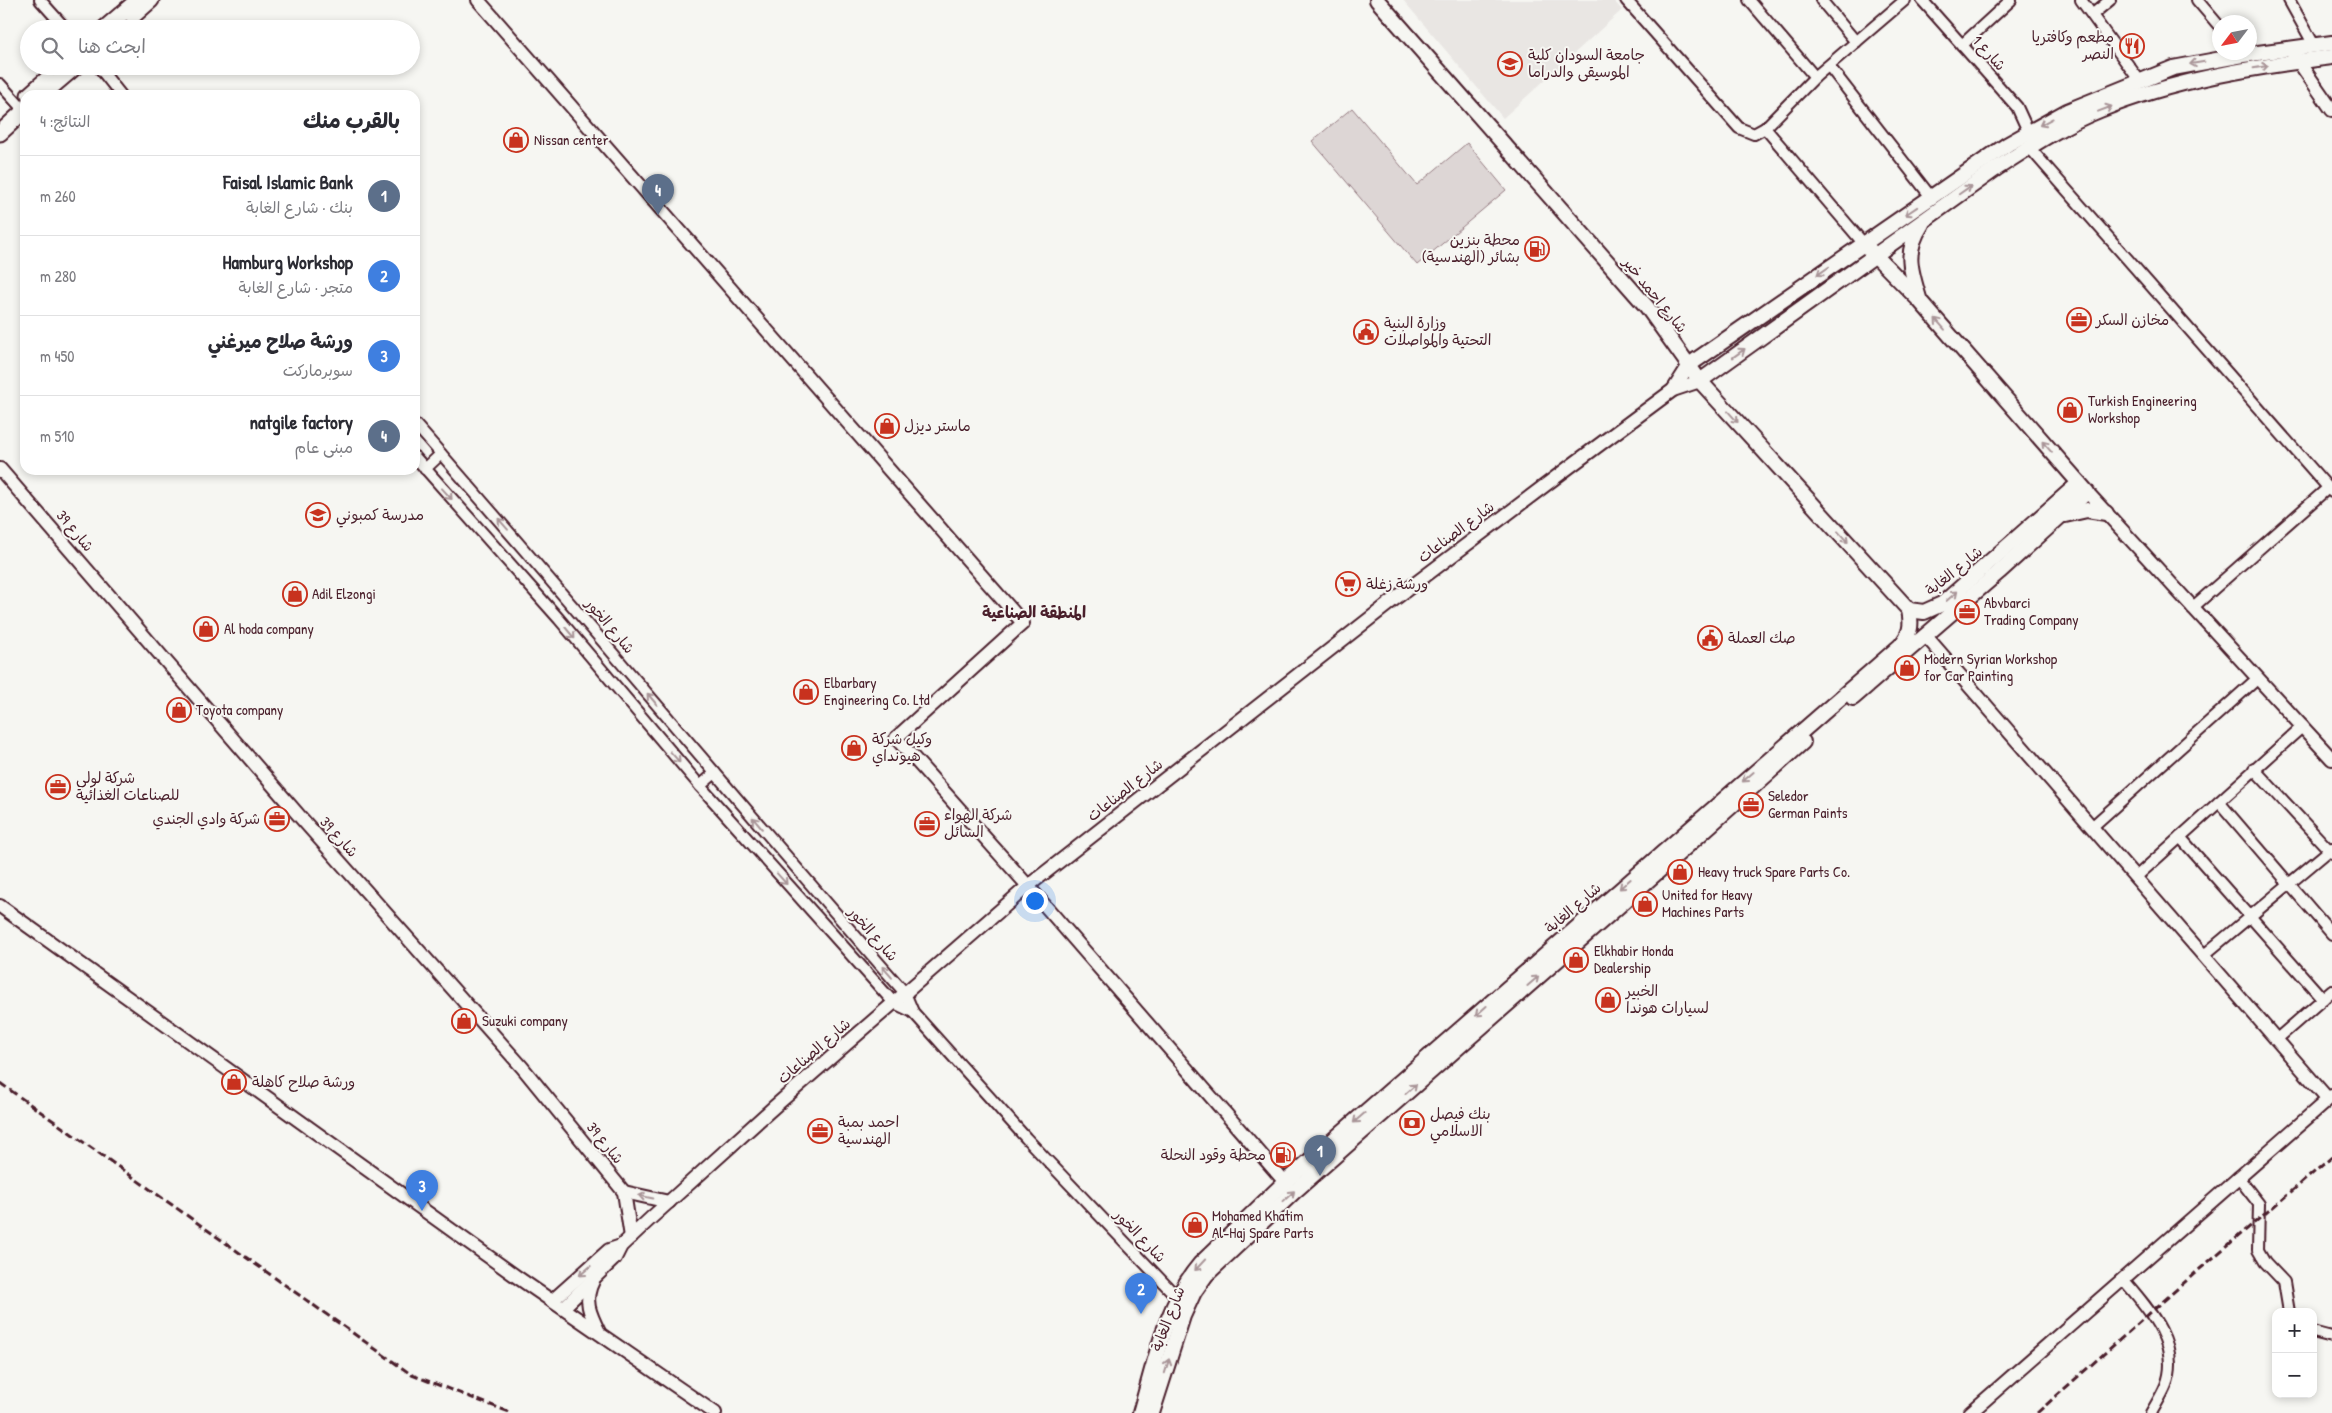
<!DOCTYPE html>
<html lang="ar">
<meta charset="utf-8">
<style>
:root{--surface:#fff;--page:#f2f2f3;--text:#2b2b33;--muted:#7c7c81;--line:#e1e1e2;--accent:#c8321e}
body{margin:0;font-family:"Patrick Hand","Playpen Sans Arabic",sans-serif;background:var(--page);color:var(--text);direction:rtl}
.controls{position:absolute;right:15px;bottom:15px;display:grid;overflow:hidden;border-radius:10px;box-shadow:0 2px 8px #0003}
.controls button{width:45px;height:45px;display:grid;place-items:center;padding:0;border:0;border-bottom:1px solid var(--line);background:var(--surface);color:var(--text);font:25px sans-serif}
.compass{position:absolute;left:2212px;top:15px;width:45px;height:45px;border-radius:50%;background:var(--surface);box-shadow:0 2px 8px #0003;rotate:238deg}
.you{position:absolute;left:1034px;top:900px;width:18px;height:18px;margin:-12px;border:4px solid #fff;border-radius:50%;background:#1a73e8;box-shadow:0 0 0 8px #1a73e833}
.badge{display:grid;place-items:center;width:32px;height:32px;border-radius:50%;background:var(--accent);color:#fff;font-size:16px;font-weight:700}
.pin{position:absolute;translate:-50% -41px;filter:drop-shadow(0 1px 2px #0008)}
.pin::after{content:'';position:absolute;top:26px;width:18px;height:15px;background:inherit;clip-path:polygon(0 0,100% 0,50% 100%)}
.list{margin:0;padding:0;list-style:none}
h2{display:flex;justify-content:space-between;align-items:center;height:65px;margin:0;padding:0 20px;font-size:21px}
h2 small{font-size:16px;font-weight:400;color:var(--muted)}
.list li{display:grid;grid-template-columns:32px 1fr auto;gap:15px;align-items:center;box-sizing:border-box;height:80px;padding:0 20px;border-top:1px solid var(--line)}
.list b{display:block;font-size:19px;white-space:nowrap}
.list p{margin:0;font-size:16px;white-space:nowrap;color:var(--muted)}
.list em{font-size:16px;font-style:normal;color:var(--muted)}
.icon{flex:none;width:28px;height:28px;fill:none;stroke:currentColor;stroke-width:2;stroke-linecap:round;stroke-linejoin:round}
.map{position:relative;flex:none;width:2332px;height:1413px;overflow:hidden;direction:ltr}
.search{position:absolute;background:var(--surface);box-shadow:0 2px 8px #0003;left:20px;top:20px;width:400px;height:55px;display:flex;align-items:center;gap:12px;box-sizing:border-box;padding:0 18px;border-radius:28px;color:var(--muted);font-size:19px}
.panel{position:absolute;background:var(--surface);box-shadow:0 2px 8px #0003;left:20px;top:90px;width:400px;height:385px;border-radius:15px;direction:rtl}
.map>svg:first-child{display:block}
.built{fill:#e9e6e3}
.green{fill:#ddd6d5;stroke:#947a80}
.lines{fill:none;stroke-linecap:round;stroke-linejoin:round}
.minor-casing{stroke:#4a1f2b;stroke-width:14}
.tertiary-casing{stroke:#4a1f2b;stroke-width:16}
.secondary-casing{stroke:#4a1f2b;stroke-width:18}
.primary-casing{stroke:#4a1f2b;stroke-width:19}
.minor{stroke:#f6f6f2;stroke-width:10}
.tertiary{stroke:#f6f6f2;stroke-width:12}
.secondary{stroke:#f6f6f2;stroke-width:14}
.primary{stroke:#f6f6f2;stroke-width:15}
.rail{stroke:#4a1f2b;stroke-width:3;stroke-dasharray:8 4;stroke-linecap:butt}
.oneway{stroke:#a99598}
.labels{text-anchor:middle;stroke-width:4;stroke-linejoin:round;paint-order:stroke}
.poi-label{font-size:15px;fill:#4a1f2b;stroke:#f6f6f2;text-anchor:start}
.street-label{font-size:15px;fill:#4a1f2b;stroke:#f6f6f2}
.neighbourhood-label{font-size:16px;font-weight:bold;fill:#4a1f2b;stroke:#f6f6f2}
</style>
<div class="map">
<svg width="2332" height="1413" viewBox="0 0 2332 1413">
<rect width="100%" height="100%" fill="#f6f6f2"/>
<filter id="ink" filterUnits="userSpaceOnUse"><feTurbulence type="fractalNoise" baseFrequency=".02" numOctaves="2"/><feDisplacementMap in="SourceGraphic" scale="10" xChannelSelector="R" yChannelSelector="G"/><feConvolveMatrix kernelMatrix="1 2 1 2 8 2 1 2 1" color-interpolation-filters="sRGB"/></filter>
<g filter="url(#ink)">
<path class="built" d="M 1403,0 L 1613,0 L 1622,10 L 1503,118 Z"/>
<path class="green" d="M 1352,108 L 1417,185 L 1467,143 L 1506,190 L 1417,265 L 1312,141 Z"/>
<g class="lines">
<defs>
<g id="minor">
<path d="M 40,0 L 66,29"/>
<path d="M 1626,0 L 1739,128 L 1754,134 L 1765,128 L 1864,244"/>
<path d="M 1749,0 L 1815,77"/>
<path d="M 1821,0 L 1856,42"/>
<path d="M 1922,0 L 2017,107 L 2028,131"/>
<path d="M 2081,0 L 2139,80"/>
<path d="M 2197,0 L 2220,27"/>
<path d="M 2289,0 L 2314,45"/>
<path d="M 2093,14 L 2110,0"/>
<path d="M 1962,45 L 2011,0"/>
<path d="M 98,66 L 121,95"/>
<path d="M 1829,66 L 1931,197"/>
<path d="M 0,84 L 19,105"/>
<path d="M 1765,128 L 1815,77 L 1905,0"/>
<path d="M 2029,147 L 2332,492"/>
<path d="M 415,424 C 580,612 740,805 905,993 L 913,1012 L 1026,1138 L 1177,1297"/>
<path d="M 415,457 L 559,619 L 700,786 L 894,1003 L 913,1012"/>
<path d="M 425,469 L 441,454"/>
<path d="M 2192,608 L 2328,488"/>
<path d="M 2254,769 L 2332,853"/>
<path d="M 700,786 L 715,773"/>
<path d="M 2219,802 L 2332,934"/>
<path d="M 2093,826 L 2258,678"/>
<path d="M 2180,837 L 2323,999"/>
<path d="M 2136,877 L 2303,726"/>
<path d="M 2204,955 L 2332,848"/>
<path d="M 2277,1039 L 2332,991"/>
<path d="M 2238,1177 L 2259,1204 L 2258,1250 L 2265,1262 L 2284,1282 L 2289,1312"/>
<path d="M 2123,1279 C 2147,1307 2182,1345 2166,1385 C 2162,1395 2156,1404 2151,1413"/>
<path d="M 2313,1332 L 2332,1337"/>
</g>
<g id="tertiary">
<path d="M 478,0 L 1023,623 L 896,738 L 1028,886 L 1285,1182"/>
<path d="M 2294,55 L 2332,110"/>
<path d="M 1673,390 L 1689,365"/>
<path d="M 0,469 L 302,819 L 522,1067 L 624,1192 L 631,1237"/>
<path d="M 2087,492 L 2332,759"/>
<path d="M 1925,635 L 2328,1099"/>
<path d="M 0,906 L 517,1277 L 715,1413"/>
<path d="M 624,1192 L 669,1202"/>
<path d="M 593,1281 C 583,1300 590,1314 599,1332"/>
<path d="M 552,1301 L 609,1250 L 621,1246"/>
<path d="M 563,1308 L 615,1258 L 621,1246 L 651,1218 L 774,1107 L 1028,886 L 1396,598 L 1568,468 L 1673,390 L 1700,381"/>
<path d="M 1970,1413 L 2332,1096"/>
</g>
<g id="secondary">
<path d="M 1919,298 C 1910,268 1904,252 1922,224"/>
<path d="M 1689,365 L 2008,144 L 2067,111 L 2173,68 L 2243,55 L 2332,43"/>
<path d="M 1700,381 L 1994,170 C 2028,148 2062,125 2100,110 C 2174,80 2253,67 2332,57"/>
<path d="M 2065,515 L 2087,510 L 2106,513"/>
<path d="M 1909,610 L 1924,612 L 1942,604 L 2079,483"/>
<path d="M 1853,698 L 1999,572 L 2087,492 L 1920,301 L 1864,244"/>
<path d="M 1140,1413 C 1155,1362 1165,1305 1200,1264 L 1285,1182 L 1900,646 C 1911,634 1912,625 1909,610 L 1700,381 L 1647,307 L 1377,0"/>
<path d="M 1152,1413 L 1183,1316 L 1194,1292 L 1206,1275 L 1295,1191 L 1687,846 L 1803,742"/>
</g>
<g id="primary">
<path d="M 133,16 L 151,0"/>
<path d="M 104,29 L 138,0"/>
<path d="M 29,95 L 47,79"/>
<path d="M 42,95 L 76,66"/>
<path d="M 0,133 L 25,110"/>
</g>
</defs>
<use href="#minor" class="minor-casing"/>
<use href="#tertiary" class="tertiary-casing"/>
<use href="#secondary" class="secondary-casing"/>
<use href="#primary" class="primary-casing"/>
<use href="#minor" class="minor"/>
<use href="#tertiary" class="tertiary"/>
<use href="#secondary" class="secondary"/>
<use href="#primary" class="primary"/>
<g class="rail">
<path d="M 0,1083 L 412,1375 L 512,1413"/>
<path d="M 2037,1413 L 2194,1274 L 2332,1157"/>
</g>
</g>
<defs><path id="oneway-shaft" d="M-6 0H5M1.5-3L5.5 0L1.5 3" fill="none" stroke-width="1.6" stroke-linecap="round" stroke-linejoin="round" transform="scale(1.25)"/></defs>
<g class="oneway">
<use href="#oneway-shaft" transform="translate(2197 63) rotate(170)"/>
<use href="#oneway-shaft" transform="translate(2261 67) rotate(-9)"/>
<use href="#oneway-shaft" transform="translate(2105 109) rotate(-21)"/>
<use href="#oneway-shaft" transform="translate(2046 122) rotate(152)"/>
<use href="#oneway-shaft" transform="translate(1965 190) rotate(-35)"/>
<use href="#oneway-shaft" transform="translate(1911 211) rotate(146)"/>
<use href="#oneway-shaft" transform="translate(1823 271) rotate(145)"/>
<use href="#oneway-shaft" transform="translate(1940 324) rotate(-131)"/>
<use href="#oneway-shaft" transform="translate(1739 353) rotate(-36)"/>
<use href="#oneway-shaft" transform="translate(1733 417) rotate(48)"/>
<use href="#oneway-shaft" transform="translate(2047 447) rotate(-131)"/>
<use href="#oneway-shaft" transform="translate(447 494) rotate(48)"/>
<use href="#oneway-shaft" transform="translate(503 524) rotate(-131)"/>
<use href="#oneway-shaft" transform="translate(1843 537) rotate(48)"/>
<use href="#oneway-shaft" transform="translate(1952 596) rotate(-41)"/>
<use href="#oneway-shaft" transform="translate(570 633) rotate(50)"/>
<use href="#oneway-shaft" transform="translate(652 699) rotate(-130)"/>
<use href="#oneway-shaft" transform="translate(675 757) rotate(49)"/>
<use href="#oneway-shaft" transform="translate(1748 777) rotate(139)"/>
<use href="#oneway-shaft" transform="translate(757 823) rotate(-130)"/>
<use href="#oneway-shaft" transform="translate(782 879) rotate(48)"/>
<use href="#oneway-shaft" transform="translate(1625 884) rotate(139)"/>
<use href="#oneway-shaft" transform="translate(887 972) rotate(-131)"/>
<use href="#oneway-shaft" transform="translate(1533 981) rotate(-41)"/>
<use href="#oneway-shaft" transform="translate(1481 1011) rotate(138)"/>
<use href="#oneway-shaft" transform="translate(1411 1089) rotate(-42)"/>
<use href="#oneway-shaft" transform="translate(1359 1118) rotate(139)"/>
<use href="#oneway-shaft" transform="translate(1289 1196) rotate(-43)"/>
<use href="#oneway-shaft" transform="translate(646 1197) rotate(-168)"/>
<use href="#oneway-shaft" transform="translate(1200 1265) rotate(133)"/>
<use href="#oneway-shaft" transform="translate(585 1271) rotate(139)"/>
<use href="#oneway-shaft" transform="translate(1167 1366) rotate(-73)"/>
</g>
</g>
<defs>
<symbol id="restaurant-ring" viewBox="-11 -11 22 22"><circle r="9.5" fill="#f6f6f2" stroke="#c8321e" stroke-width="1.5"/><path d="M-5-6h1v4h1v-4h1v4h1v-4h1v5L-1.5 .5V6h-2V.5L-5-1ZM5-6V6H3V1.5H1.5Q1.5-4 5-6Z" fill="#c8321e"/></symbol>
<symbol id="university-ring" viewBox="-11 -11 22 22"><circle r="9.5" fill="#f6f6f2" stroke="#c8321e" stroke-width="1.5"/><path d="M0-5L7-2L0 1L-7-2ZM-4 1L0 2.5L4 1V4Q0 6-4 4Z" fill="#c8321e"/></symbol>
<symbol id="shop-ring" viewBox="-11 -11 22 22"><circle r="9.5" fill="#f6f6f2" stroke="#c8321e" stroke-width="1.5"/><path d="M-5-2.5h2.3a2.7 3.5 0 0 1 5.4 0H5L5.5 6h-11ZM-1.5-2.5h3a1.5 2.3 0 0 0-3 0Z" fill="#c8321e"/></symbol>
<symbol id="fuel-ring" viewBox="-11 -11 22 22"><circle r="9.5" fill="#f6f6f2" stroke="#c8321e" stroke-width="1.5"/><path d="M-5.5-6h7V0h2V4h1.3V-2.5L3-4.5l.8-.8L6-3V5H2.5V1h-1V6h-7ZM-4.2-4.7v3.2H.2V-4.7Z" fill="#c8321e"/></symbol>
<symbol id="office-ring" viewBox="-11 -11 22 22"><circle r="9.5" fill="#f6f6f2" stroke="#c8321e" stroke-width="1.5"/><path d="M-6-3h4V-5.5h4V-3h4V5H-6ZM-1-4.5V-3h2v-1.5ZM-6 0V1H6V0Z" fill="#c8321e"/></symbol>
<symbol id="civic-ring" viewBox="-11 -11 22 22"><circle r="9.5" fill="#f6f6f2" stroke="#c8321e" stroke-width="1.5"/><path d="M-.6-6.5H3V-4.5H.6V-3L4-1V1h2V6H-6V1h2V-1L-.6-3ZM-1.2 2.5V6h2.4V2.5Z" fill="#c8321e"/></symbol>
<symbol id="school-ring" viewBox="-11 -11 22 22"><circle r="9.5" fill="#f6f6f2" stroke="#c8321e" stroke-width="1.5"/><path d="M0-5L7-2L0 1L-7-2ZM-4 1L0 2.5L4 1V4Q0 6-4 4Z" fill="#c8321e"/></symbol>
<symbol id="supermarket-ring" viewBox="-11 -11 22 22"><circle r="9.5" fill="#f6f6f2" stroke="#c8321e" stroke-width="1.5"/><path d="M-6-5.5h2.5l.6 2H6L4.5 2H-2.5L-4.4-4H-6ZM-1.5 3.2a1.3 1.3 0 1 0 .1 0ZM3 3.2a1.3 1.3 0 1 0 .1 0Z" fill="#c8321e"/></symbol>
<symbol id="bank-ring" viewBox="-11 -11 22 22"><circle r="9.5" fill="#f6f6f2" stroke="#c8321e" stroke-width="1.5"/><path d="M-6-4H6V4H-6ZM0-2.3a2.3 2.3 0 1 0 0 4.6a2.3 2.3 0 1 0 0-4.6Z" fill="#c8321e"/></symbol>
</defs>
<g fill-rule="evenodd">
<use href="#restaurant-ring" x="2118" y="32" width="28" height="28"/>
<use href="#university-ring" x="1496" y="50" width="28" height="28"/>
<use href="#shop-ring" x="502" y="126" width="28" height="28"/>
<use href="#fuel-ring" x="1523" y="235" width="28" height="28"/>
<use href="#office-ring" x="2065" y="306" width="28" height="28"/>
<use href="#civic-ring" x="1352" y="318" width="28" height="28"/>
<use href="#shop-ring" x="2056" y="396" width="28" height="28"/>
<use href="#shop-ring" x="873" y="412" width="28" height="28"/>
<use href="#school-ring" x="304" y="501" width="28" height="28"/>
<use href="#supermarket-ring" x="1334" y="570" width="28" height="28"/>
<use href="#shop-ring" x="281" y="580" width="28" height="28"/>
<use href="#office-ring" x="1953" y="598" width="28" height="28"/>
<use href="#shop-ring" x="192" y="615" width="28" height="28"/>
<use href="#civic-ring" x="1696" y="624" width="28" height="28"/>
<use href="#shop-ring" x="1893" y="654" width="28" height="28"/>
<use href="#shop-ring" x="792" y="678" width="28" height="28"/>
<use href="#shop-ring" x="165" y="696" width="28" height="28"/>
<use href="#shop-ring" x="840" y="734" width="28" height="28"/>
<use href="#office-ring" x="44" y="773" width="28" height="28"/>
<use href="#office-ring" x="1737" y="791" width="28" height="28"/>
<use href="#office-ring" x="263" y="805" width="28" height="28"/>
<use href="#office-ring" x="913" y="810" width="28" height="28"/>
<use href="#shop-ring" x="1666" y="858" width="28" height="28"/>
<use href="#shop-ring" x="1631" y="890" width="28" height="28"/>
<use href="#shop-ring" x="1562" y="946" width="28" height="28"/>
<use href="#shop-ring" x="1594" y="986" width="28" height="28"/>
<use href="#shop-ring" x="450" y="1007" width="28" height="28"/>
<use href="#shop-ring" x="220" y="1068" width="28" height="28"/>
<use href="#bank-ring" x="1398" y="1109" width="28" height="28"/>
<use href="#office-ring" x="806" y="1117" width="28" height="28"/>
<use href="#fuel-ring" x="1269" y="1141" width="28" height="28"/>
<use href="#shop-ring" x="1181" y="1211" width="28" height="28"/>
</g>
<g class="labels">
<g class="poi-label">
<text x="2114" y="42" text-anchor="end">مطعم وكافتريا<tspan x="2114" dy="17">النصر</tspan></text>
<text x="1528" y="60">جامعة السودان كلية<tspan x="1528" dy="17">الموسيقى والدراما</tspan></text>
<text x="534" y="145">Nissan center</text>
<text x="1520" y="245" text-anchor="end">محطة بنزين<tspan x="1520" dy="17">بشائر (الهندسية)</tspan></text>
<text x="2096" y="325">مخازن السكر</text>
<text x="1384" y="328">وزارة البنية<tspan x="1384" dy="17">التحتية والمواصلات</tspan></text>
<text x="2088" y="406">Turkish Engineering<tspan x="2088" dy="17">Workshop</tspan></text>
<text x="904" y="431">ماستر ديزل</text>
<text x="336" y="520">مدرسة كمبوني</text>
<text x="1366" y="589">ورشة زغلة</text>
<text x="312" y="599">Adil Elzongi</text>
<text x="1984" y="608">Abvbarci<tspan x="1984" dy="17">Trading Company</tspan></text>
<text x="224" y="634">Al hoda company</text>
<text x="1728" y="643">صك العملة</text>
<text x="1924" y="664">Modern Syrian Workshop<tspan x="1924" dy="17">for Car Painting</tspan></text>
<text x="824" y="688">Elbarbary<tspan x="824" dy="17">Engineering Co. Ltd</tspan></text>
<text x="196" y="715">Toyota company</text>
<text x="872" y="744">وكيل شركة<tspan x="872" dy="17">هيونداي</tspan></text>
<text x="76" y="783">شركة لولي<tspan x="76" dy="17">للصناعات الغذائية</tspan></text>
<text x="1768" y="801">Seledor<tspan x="1768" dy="17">German Paints</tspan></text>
<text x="944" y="820">شركة الهواء<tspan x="944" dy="17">السائل</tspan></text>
<text x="260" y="824" text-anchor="end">شركة وادي الجندي</text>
<text x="1698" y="877">Heavy truck Spare Parts Co.</text>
<text x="1662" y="900">United for Heavy<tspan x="1662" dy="17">Machines Parts</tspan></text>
<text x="1594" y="956">Elkhabir Honda<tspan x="1594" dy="17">Dealership</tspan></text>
<text x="1626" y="996">الخبير<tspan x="1626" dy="17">لسيارات هوندا</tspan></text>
<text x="482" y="1026">Suzuki company</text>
<text x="252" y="1087">ورشة صلاح كاهلة</text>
<text x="1430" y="1119">بنك فيصل<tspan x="1430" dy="17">الاسلامي</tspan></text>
<text x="838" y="1127">احمد بمبة<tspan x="838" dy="17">الهندسية</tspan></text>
<text x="1266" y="1160" text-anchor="end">محطة وقود النحلة</text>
<text x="1212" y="1221">Mohamed Khatim<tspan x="1212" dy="17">Al-Haj Spare Parts</tspan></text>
</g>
<g class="street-label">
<text transform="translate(1989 53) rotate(48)" y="5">شارع 1</text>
<text transform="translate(1655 295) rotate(51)" y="5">شارع احمد خير</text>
<text transform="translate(75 531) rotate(50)" y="5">شارع 39</text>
<text transform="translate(1456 532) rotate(-37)" y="5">شارع الصناعات</text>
<text transform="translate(1954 571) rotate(-39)" y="5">شارع الغابة</text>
<text transform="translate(610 626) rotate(50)" y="5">شارع الخور</text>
<text transform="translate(1125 790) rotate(-38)" y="5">شارع الصناعات</text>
<text transform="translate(339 837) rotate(48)" y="5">شارع 39</text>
<text transform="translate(1573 908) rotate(-41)" y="5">شارع الغابة</text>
<text transform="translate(873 934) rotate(49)" y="5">شارع الخور</text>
<text transform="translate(814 1051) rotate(-41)" y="5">شارع الصناعات</text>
<text transform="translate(605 1143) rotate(51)" y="5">شارع 39</text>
<text transform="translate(1140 1236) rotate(46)" y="5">شارع الخور</text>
<text transform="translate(1168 1319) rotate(-69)" y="5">شارع الغابة</text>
</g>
<g class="neighbourhood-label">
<text x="1034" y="618">المنطقة الصناعية</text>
</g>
</g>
</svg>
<div class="controls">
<button>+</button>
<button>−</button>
</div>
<svg class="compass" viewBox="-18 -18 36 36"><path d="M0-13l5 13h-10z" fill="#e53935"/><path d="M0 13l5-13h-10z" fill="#7c7c81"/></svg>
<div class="you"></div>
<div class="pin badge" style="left:1320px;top:1176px;background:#5c6f8a">1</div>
<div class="pin badge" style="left:1141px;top:1314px;background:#3f7fe0">2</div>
<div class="pin badge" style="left:422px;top:1211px;background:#3f7fe0">3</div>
<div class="pin badge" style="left:658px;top:215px;background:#5c6f8a">4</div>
<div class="search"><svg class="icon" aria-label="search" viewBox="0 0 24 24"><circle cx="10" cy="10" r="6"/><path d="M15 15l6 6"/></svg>ابحث هنا</div>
<section class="panel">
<h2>بالقرب منك<small>النتائج: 4</small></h2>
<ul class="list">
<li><span class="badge" style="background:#5c6f8a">1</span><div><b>Faisal Islamic Bank</b><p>بنك · شارع الغابة</p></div><em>260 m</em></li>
<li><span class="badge" style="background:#3f7fe0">2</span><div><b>Hamburg Workshop</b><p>متجر · شارع الغابة</p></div><em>280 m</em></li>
<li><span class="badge" style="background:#3f7fe0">3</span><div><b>ورشة صلاح ميرغني</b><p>سوبرماركت</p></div><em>450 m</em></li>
<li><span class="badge" style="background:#5c6f8a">4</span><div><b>natgile factory</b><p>مبنى عام</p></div><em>510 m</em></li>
</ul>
</section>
</div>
